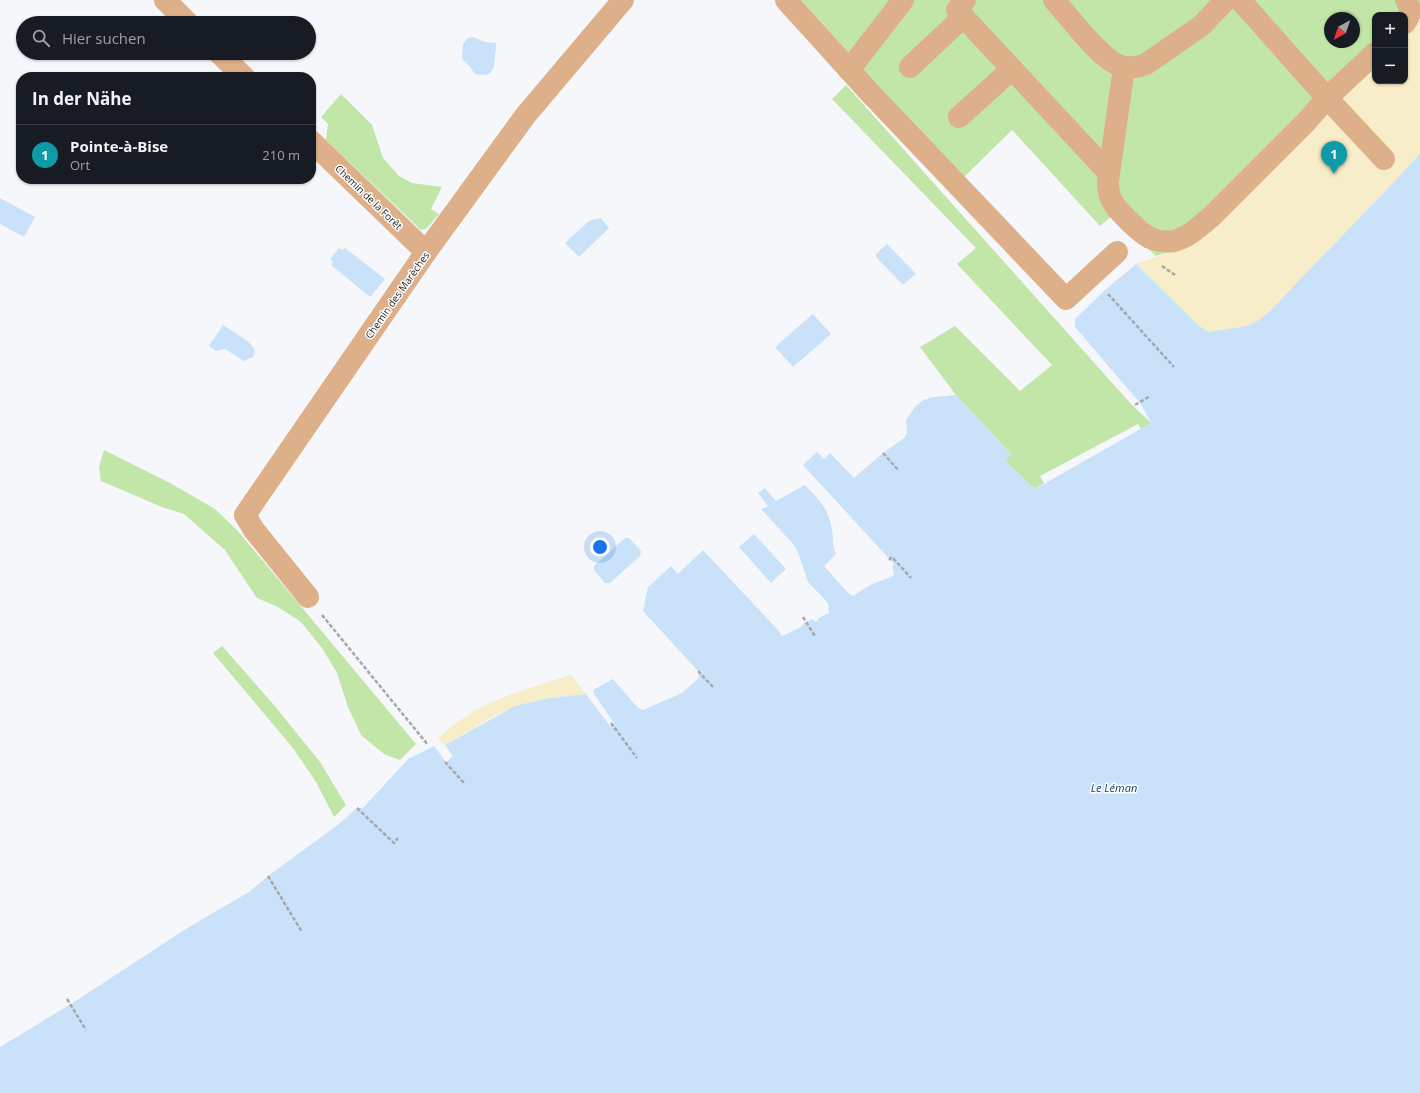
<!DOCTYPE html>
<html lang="de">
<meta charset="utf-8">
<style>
:root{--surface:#171b24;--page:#242831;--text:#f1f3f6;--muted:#9ea1a6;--line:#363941;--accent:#8c9099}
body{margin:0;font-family:"Open Sans",sans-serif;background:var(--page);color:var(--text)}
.controls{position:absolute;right:12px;top:12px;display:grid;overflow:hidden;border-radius:8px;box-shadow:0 1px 3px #0004}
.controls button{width:36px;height:36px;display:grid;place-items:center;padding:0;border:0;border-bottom:1px solid var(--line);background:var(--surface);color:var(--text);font:20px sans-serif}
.compass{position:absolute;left:1324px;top:12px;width:36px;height:36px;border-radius:50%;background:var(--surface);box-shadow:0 1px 3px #0004;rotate:220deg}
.you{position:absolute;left:600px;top:547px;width:14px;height:14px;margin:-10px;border:3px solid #fff;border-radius:50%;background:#1a73e8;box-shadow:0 0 0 6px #1a73e833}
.badge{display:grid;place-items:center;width:26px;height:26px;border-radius:50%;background:var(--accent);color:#fff;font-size:13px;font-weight:700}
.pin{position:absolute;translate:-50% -33px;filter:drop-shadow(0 1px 2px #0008)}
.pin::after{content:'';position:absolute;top:21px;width:14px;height:12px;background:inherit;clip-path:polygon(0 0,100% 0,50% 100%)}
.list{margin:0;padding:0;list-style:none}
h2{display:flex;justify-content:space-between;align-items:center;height:52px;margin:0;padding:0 16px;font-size:17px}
h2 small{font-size:13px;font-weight:400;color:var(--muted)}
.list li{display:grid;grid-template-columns:26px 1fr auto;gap:12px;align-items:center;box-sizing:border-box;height:60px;padding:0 16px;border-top:1px solid var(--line)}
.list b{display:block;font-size:15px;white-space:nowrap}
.list p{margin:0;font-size:13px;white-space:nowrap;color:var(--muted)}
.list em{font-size:13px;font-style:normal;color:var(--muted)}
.icon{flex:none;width:22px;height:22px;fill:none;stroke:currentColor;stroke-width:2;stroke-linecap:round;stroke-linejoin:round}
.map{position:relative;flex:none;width:1420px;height:1093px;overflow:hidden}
.search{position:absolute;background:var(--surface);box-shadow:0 1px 3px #0004;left:16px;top:16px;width:300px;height:44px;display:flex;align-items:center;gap:10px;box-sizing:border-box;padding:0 14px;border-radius:22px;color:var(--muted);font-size:15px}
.panel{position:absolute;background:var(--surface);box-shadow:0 1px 3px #0004;left:16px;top:72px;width:300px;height:112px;border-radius:16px}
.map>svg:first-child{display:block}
.green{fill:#c2e6a8;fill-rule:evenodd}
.sand{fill:#f7edc8}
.water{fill:#c9e2f9}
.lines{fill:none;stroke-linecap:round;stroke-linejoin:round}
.path{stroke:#a6a8ab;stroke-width:2.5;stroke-dasharray:4 2;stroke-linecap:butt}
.minor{stroke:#ddb089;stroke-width:22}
.labels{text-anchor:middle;stroke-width:3;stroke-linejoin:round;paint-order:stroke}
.street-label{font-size:10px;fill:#242526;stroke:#fff}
.water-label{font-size:11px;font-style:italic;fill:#053a5e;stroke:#fff}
</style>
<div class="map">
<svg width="1420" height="1093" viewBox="0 0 1420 1093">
<rect width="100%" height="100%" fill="#f5f7fb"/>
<g class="green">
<path d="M 801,0 L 1420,0 L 1420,19 L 1416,23 L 1405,15 L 1375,15 L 1375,64 L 1182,248 L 1156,256 L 1112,216 L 1100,226 L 1012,130 L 962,179 ZM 1330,18 L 1354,18 L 1354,42 L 1330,42 Z"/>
<path d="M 846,85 L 1131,404 L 1151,423 L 1141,429 L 1138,424 L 1040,476 L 1044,483 L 1035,489 L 1005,461 L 1011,454 L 956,395 L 920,347 L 955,326 L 1020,391 L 1052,365 L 957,264 L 976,248 L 832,99 Z"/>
<path d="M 341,94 L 372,125 L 383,158 L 399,176 L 412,183 L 442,187 L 431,209 L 439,214 L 427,228 L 421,230 L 326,140 L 328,124 L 321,117 Z"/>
<path d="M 104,450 L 170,483 L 215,509 L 237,530 L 416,744 L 400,760 L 384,754 L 361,735 L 348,707 L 337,673 L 322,648 L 301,622 L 278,607 L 257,598 L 225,550 L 184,514 L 162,507 L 101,481 L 99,467 Z"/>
<path d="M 222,646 L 274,705 L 320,762 L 346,805 L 334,817 L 316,782 L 293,748 L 213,653 Z"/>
</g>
<g class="sand">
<path d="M 1420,19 L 1420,154 C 1371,207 1320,258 1270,311 L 1259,320 L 1247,326 L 1208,332 L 1197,324 L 1136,264 L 1182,248 L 1375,64 L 1375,81 L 1405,81 L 1405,34 Z"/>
<path d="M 571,675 L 586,694 L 550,698 L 498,714 L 445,745 L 438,738 C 455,724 472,710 492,702 C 518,691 545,683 571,675 Z"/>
</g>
<g class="water">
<path d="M 473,37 L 485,42 L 496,43 C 497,48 495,51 495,56 C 494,71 492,78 475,74 L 470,67 L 463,60 L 462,56 L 463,44 L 468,38 Z"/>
<path d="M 1420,154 L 1420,1093 L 0,1093 L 0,1047 L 71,1004 L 189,927 L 249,892 L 268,876 L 339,824 L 357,808 L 363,808 L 408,759 L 434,746 L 446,762 L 453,756 L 445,745 L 515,706 L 550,698 L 586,694 L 610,726 L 614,723 L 594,694 L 593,690 L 613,679 L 638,708 L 643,710 L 682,693 L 699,678 L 698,671 L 643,611 L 648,587 L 671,566 L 678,574 L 703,550 L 778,630 L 782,636 L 801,627 L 804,623 L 812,619 L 816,622 L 819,618 L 829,613 L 828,603 L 808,582 L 799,555 L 794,545 L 761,509 L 768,506 L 758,493 L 765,488 L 776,501 L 805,485 C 820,501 828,507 832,530 C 834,540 831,544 836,554 L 824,566 L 847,592 L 853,596 L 870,585 L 893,576 L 894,573 L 892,567 L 894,564 L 803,465 L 817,452 L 824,459 L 830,453 L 854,478 L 883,453 L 904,438 L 907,433 L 906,420 L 915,407 L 923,400 L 934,397 L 956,395 L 1011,454 L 1005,461 L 1035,489 L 1151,423 L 1140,403 L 1075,327 L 1075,319 L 1105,290 L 1136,264 L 1197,324 L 1208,332 L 1247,326 L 1259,320 L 1270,311 C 1320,258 1371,207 1420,154 Z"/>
<path d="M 0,198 L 35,217 L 24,237 L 0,224 Z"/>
<path d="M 601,218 L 609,228 L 579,257 L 565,243 L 589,221 Z"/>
<path d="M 887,244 L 916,274 L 903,285 L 876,257 L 876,254 Z"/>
<path d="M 339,248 L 342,250 L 345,248 L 385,279 L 370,297 L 331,265 L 333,262 L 330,259 Z"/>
<path d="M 813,314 L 831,334 L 793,367 L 775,347 Z"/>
<path d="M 223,325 L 249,342 L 255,350 L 253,357 L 244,361 L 225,349 L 216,351 L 209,346 Z"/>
<path d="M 754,534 L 786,569 L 771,583 L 739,547 Z"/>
<path d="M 625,538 L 629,538 L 641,551 L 640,556 L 610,583 L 605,583 L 594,570 L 594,566 Z"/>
</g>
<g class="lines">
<g class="path">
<path d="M 1162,266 L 1175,275"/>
<path d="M 1108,294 L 1174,367"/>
<path d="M 1135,405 L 1150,396"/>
<path d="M 883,453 L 899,471"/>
<path d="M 889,560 L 892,557 L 911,578"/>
<path d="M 322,615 L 428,745"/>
<path d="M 803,617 L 815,636"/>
<path d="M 698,671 L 713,687"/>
<path d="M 611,723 L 637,758"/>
<path d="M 445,762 L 465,784"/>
<path d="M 357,808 L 394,843 L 398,838"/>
<path d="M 268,876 L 302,932"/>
<path d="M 67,999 L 86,1030"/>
</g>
<g class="minor">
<path d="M 165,0 L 188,23"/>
<path d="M 786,0 L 871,94 L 1066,299 L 1117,252"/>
<path d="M 965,0 L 957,10 L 1109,173"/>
<path d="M 1054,0 C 1069,16 1104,65 1125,67 C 1132,68 1139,67 1146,64 L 1201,26 L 1226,0"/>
<path d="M 1240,0 L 1327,98 L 1375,53"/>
<path d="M 1405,23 C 1411,15 1411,8 1406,0"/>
<path d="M 219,53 L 244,77"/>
<path d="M 910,67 L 963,17"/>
<path d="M 1124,67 L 1108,181 C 1108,187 1108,193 1111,199 C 1116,210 1139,232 1150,238 C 1157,241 1167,242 1174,241 C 1188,238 1200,226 1211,217 L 1306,122 L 1327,98 L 1384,159"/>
<path d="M 849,70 L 903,0"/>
<path d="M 959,117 L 1012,69"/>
<path d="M 311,141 L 426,252"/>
<path d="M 308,597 L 254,530 L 245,515 L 426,252 L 525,116 L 623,0"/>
</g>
</g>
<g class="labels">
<g class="street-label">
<text transform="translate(369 197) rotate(44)" y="4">Chemin de la Forêt</text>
<text transform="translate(397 295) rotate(-55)" y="4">Chemin des Marèches</text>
</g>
<g class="water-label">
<text x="1114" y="792">Le Léman</text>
</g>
</g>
</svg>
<div class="controls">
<button>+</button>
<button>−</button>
</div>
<svg class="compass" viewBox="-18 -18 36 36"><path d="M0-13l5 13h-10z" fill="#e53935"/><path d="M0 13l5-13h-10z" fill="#9ea1a6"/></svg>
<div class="you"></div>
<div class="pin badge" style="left:1334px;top:174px;background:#0f9aa8">1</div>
<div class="search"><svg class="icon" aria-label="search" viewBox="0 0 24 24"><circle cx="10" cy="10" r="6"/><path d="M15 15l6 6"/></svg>Hier suchen</div>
<section class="panel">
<h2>In der Nähe<small></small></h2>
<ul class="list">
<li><span class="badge" style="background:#0f9aa8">1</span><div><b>Pointe-à-Bise</b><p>Ort</p></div><em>210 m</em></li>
</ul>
</section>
</div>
